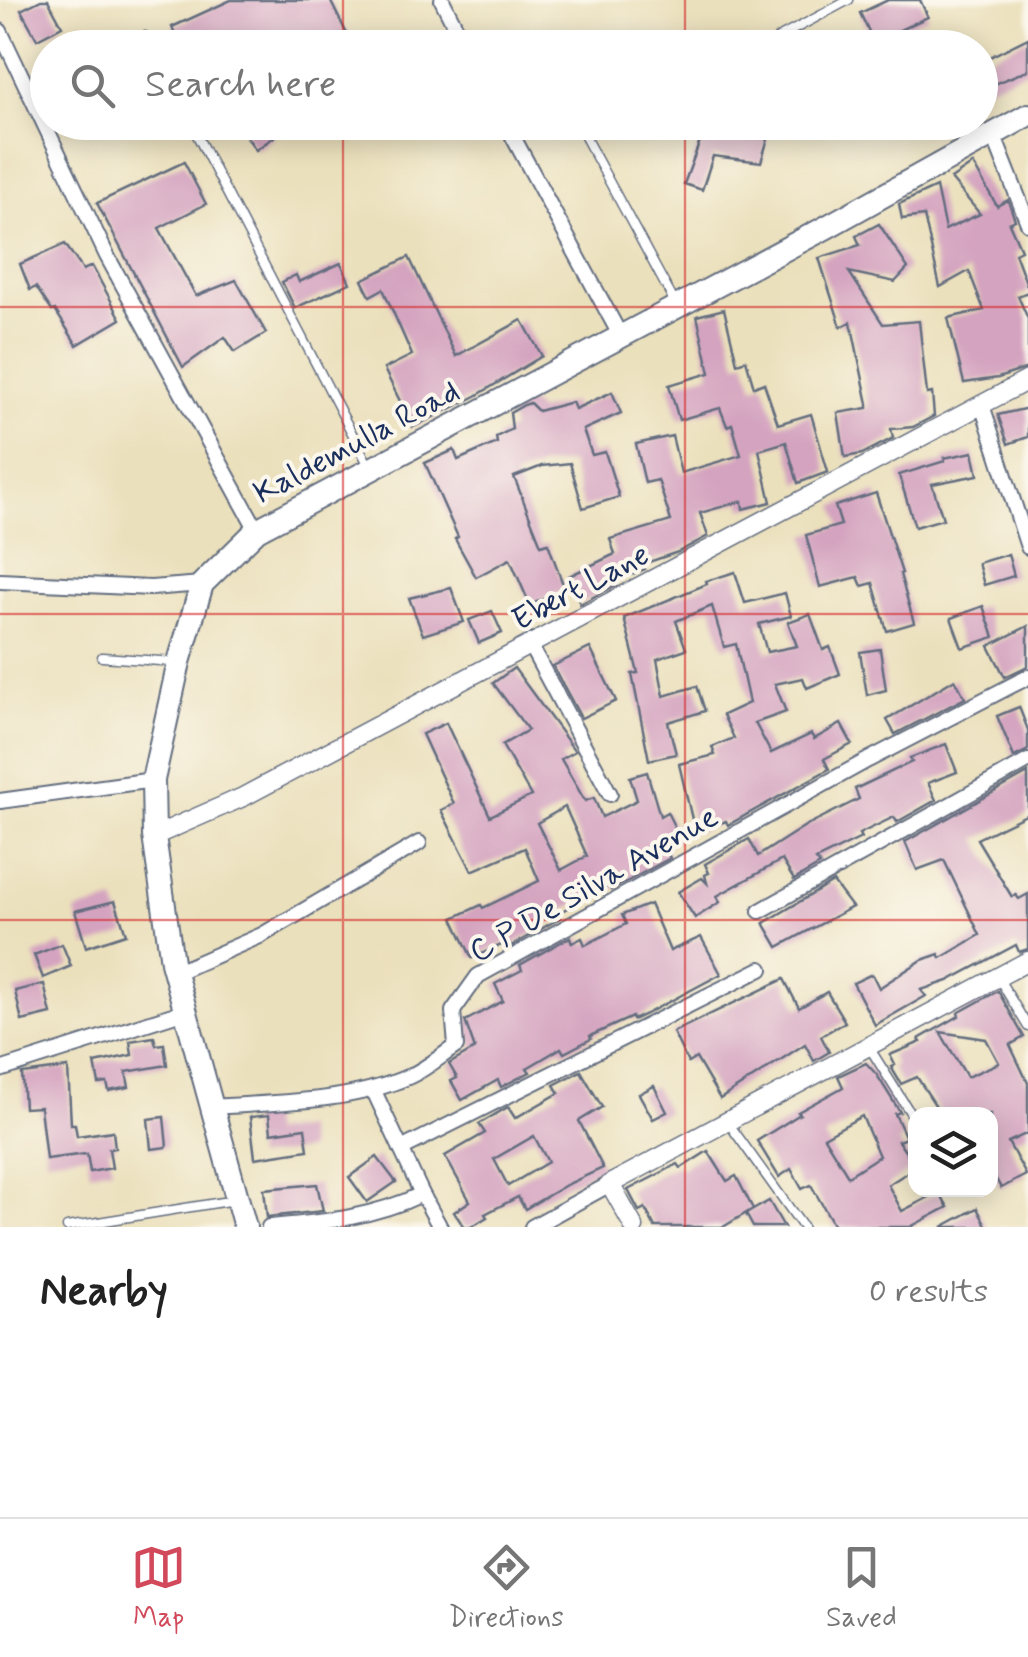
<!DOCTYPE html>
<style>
:root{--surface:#fff;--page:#f2f2f2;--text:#222;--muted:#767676;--line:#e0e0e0;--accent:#d1495b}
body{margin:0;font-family:Mynerve,sans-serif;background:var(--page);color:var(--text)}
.controls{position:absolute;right:30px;bottom:30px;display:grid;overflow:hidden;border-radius:20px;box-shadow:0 5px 25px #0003}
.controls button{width:90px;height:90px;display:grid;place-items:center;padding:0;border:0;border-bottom:2px solid var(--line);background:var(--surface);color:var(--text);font:50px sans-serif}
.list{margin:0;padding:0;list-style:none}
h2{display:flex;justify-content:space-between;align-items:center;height:130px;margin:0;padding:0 40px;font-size:42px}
h2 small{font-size:32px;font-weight:400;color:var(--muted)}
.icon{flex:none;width:55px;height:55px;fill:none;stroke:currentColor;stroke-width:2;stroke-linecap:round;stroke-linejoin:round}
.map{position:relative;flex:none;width:1028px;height:1227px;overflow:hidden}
.search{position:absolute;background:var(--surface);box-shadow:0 5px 25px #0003;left:30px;right:30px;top:30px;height:110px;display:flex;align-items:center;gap:25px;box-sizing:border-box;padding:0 35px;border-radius:55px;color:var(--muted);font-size:38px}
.sheet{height:290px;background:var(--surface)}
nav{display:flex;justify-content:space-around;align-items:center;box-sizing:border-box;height:140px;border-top:2px solid var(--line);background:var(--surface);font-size:28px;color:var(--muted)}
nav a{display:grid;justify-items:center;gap:5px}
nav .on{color:var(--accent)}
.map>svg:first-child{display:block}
.building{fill:#d4a3bf;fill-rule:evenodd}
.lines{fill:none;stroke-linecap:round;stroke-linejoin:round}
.service-casing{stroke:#646d7f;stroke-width:11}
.minor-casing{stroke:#646d7f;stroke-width:18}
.tertiary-casing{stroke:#646d7f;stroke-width:21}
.primary-casing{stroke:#646d7f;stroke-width:26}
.service{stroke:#fff;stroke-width:8}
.minor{stroke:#fff;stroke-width:14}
.tertiary{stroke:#fff;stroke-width:18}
.primary{stroke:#fff;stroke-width:22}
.grid{fill:none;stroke:#d62828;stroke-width:2.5;stroke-opacity:0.55}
.labels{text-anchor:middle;stroke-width:8;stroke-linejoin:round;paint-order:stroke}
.street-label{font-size:32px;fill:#1b2f5e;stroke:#fbf7ec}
</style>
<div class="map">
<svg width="1028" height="1227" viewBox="0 0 1028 1227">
<rect width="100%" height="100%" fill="#fbf7ec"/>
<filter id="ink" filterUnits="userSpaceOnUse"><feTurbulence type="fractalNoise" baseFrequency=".01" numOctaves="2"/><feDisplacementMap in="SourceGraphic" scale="20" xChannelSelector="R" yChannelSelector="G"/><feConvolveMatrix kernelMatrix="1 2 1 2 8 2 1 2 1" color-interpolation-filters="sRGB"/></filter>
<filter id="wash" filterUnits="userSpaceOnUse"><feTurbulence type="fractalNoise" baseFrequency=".0048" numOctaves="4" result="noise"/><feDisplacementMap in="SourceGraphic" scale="40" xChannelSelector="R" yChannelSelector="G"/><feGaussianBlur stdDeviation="2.25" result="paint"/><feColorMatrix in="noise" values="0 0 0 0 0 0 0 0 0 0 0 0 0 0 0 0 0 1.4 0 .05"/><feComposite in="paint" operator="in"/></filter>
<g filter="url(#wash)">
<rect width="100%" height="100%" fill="#ebe0bc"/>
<g id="blocks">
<g class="building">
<path d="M 41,0 L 48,0 L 62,26 L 37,39 L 21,10 Z"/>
<path d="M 231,0 L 330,0 L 347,34 L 310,48 L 180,48 L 172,27 Z"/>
<path d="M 888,0 L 920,0 L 928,17 L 874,42 L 860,13 Z"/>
<path d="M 1028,38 L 1028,70 L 980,90 L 980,62 Z"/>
<path d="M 258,122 L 264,122 L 274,137 L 256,150 L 244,133 Z"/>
<path d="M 707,122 L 745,122 L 770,132 L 761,162 L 713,156 L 702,190 L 684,184 Z"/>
<path d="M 184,162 L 206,204 L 159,228 L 196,296 L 236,280 L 266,333 L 235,352 L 225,337 L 183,367 L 97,203 Z"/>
<path d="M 973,164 L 997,206 L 1008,200 L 1015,220 L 1009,223 L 1021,250 L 1015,253 L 1028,288 L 1028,292 L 1018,296 L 1028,319 L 1028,368 L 998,378 L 964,383 L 948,318 L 984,310 L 969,271 L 940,287 L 924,216 L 902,219 L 899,204 L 936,187 L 945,230 L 980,214 L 951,179 Z"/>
<path d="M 879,224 L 908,268 L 895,282 L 849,272 L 883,324 L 919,321 L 927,394 L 932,393 L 934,416 L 913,427 L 891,429 L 893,438 L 862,454 L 845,457 L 838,413 L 868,408 L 868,404 L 851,322 L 841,327 L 819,258 L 860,245 L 856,236 Z"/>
<path d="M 65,244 L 83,270 L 92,266 L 121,319 L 77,345 L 55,310 L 52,311 L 36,287 L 30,290 L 20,264 Z"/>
<path d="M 409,257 L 456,356 L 522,320 L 542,356 L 476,396 L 413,427 L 384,369 L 412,355 L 383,289 L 370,296 L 362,280 Z"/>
<path d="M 341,263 L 350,283 L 295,308 L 282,282 L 296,275 L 299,282 Z"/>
<path d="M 724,309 L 737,363 L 746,360 L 754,387 L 764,383 L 778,424 L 811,414 L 828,472 L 798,483 L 786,442 L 759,450 L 771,502 L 743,509 L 742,501 L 700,513 L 708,536 L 678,552 L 643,564 L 645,569 L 614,581 L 616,585 L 580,604 L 569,576 L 615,554 L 610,539 L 671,521 L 658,480 L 645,483 L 636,444 L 672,436 L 681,473 L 741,455 L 732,424 L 727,426 L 720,408 L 679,420 L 669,385 L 710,373 L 697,316 Z"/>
<path d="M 612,392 L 621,413 L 583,430 L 592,455 L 605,452 L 619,497 L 583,508 L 570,463 L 542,466 L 514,477 L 541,545 L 548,543 L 565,590 L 530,605 L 510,559 L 476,577 L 455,539 L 458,537 L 425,463 L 454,450 L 458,460 L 497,443 L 496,437 L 512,429 L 510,413 L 524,405 L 530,403 L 538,411 L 572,402 L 575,409 Z"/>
<path d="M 1028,408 L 1028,437 L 1008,444 L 998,415 Z"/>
<path d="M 973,452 L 978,475 L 932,484 L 943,519 L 915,527 L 899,475 L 945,461 L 944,458 Z"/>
<path d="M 876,493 L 902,573 L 900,574 L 914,623 L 887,631 L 873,583 L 862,586 L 858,577 L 820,587 L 806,535 L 841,525 L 835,506 Z"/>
<path d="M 1008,554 L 1014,576 L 984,585 L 978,563 Z"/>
<path d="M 735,572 L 745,603 L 785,593 L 791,616 L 759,624 L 767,652 L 797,646 L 788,622 L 810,614 L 823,650 L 830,647 L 840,674 L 807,688 L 803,678 L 775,684 L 786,712 L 755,723 L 771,753 L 811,734 L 814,739 L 841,724 L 852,744 L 824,759 L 829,769 L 728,825 L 726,821 L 695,832 L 679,764 L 715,755 L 712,747 L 734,738 L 723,715 L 749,703 L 736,644 L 724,647 L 712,606 L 676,621 L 686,649 L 657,659 L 664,696 L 697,686 L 705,711 L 668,722 L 676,754 L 649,760 L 632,674 L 638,673 L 624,618 L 707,584 L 706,581 Z"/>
<path d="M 451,588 L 464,622 L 423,635 L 409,598 Z"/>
<path d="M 983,606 L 994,637 L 962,648 L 951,618 Z"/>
<path d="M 492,611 L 502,633 L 479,643 L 469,620 Z"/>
<path d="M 1028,626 L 1028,666 L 1005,677 L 989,646 Z"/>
<path d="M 590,648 L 616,701 L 581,718 L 553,666 Z"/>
<path d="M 880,649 L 886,690 L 867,695 L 860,652 Z"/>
<path d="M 514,668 L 575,751 L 561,759 L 585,801 L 594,798 L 602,817 L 637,800 L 630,777 L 647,772 L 660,816 L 667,812 L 680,838 L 663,845 L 670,858 L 615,888 L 611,890 L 609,886 L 558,913 L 560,918 L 511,946 L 508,942 L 472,958 L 453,918 L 481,905 L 483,908 L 539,881 L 525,848 L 472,871 L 441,810 L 454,804 L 422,734 L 446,723 L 490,816 L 531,796 L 502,745 L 528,730 L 493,683 ZM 565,807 L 587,856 L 561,870 L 537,823 Z"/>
<path d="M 955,679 L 965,698 L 895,734 L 887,720 Z"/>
<path d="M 1019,707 L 1028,730 L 1028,750 L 1014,757 L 997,716 Z"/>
<path d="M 946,744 L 957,772 L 928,783 L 936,800 L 897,822 L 894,817 L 859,834 L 861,838 L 816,860 L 820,865 L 794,880 L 782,860 L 717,896 L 720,902 L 695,918 L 678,892 L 702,878 L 707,883 L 705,875 L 709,873 L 705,864 L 749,839 L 758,856 L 805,826 L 859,799 L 855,789 L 912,762 L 910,758 Z"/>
<path d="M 1028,773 L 1028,814 L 977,839 L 1012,897 L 1016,895 L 1019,899 L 1028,894 L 1028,949 L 1019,952 L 1016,945 L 948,981 L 921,990 L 926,996 L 875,1025 L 853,983 L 872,974 L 879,988 L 922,960 L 939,954 L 941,958 L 980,935 L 944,860 L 917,870 L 905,842 Z"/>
<path d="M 833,882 L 852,907 L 778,947 L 764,923 Z"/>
<path d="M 115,901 L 126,934 L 86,947 L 75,911 Z"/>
<path d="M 650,904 L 670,951 L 701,937 L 721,974 L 646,1014 L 633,1020 L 632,1017 L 590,1036 L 591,1039 L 564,1053 L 561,1048 L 527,1068 L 530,1072 L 501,1087 L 498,1080 L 462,1100 L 451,1081 L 457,1078 L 449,1064 L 475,1049 L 465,1021 L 503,1001 L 495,984 L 522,970 L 520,965 L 570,937 L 572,943 L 582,938 L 585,945 L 626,924 L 622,915 Z"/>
<path d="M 62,944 L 71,966 L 43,978 L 34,955 Z"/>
<path d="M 784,979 L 799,1008 L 827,992 L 845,1022 L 821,1036 L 829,1052 L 814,1061 L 805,1044 L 720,1099 L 696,1058 L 688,1063 L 673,1032 Z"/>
<path d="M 44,984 L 51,1014 L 22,1021 L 15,991 Z"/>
<path d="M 998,991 L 1024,1037 L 1010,1045 L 1028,1083 L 1028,1133 L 1008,1142 L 1026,1175 L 1001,1188 L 990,1168 L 990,1114 L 941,1114 L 917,1077 L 901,1084 L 891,1067 L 895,1065 L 890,1055 L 921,1042 L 919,1039 L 959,1016 L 958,1013 ZM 940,1032 L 986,1039 L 999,1063 L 967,1077 Z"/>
<path d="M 154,1037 L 156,1045 L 164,1044 L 167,1065 L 126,1072 L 129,1087 L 109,1091 L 107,1083 L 99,1084 L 95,1063 L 132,1055 L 130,1041 Z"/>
<path d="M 866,1063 L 877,1075 L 900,1112 L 895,1114 L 906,1138 L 898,1141 L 916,1167 L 888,1185 L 902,1211 L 939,1192 L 948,1207 L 910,1227 L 835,1227 L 811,1185 L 802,1189 L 791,1169 L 779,1177 L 757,1141 L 800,1114 L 798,1112 L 843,1087 L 838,1076 ZM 862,1116 L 879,1156 L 848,1176 L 824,1137 Z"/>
<path d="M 68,1068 L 71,1124 L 75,1124 L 77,1136 L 113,1131 L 115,1148 L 109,1149 L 112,1168 L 90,1172 L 87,1154 L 46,1159 L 40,1107 L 24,1108 L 22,1074 Z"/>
<path d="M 581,1071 L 602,1107 L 579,1121 L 603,1168 L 566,1185 L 525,1209 L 518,1197 L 485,1214 L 487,1217 L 471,1227 L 464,1227 L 454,1212 L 470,1201 L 445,1156 L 485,1133 L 479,1124 L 508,1107 L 515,1118 L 559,1093 L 554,1085 ZM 534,1136 L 548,1162 L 508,1186 L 494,1159 Z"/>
<path d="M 654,1086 L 667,1112 L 653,1119 L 639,1094 Z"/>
<path d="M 269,1115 L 271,1133 L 305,1128 L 308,1150 L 255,1158 L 250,1117 Z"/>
<path d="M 164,1117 L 167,1147 L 151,1149 L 148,1119 Z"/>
<path d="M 708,1151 L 727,1181 L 736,1176 L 753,1209 L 723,1227 L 655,1227 L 645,1208 L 639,1211 L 628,1190 L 678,1164 L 681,1168 Z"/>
<path d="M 377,1157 L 396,1182 L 367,1202 L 349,1177 Z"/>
<path d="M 317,1184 L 323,1211 L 267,1217 L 264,1189 Z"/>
<path d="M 769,1201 L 784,1227 L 753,1227 L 746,1214 Z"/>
<path d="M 977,1208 L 987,1227 L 942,1227 Z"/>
</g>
</g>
</g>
<g filter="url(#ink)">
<use href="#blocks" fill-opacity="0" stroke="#646d7f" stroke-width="2.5"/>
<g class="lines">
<defs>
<g id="service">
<path d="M 145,36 L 151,48"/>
<path d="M 778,38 L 849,0"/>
<path d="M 190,122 L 368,464"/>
<path d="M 577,122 L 675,303"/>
<path d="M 102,657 L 175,662"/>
<path d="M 999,979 L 1028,1027"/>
<path d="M 869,1047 L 916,1122"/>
<path d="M 727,1121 L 803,1227"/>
<path d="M 67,1227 L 235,1200"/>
</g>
<g id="minor">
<path d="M 442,0 L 466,48"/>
<path d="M 0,31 L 107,256 L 257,530"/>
<path d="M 505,122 L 620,335"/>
<path d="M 993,134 L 1028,223"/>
<path d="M 982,405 L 1028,547"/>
<path d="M 0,581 L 151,588 L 202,584"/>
<path d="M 531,647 L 610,794"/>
<path d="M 0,801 L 153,780"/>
<path d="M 760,911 L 1028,761"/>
<path d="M 175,973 L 262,935 L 419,843"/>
<path d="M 0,1070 L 185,1011"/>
<path d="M 212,1107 C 277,1102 350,1103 410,1076 C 426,1069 441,1056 456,1046 L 453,1011 L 478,976 L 868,760 L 1028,677"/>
<path d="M 401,1149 L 761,969"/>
<path d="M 422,1194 L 440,1227"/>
<path d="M 269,1227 C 323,1222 372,1218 422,1194 L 373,1089"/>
<path d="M 532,1227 L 610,1184"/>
</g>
<g id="tertiary">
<path d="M 154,836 L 243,797 L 1028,380"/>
<path d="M 634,1227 L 610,1184 L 1028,961"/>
</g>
<path id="primary" d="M 245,1227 L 172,962 L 154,836 L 153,780 L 179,662 L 202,584 L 257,530 L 825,228 L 1028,115"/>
</defs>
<use href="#service" class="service-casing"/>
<use href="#minor" class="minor-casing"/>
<use href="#tertiary" class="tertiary-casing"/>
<use href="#primary" class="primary-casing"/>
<use href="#service" class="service"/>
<use href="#minor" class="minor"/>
<use href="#tertiary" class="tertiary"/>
<use href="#primary" class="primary"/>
</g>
</g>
<path class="grid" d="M 343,0 L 343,48M 685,0 L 685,48M 343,122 L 343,1227M 685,122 L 685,1227M 0,307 L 1028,307M 0,614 L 1028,614M 0,920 L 1028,920"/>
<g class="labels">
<g class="street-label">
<text transform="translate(356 441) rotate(-28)" y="11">Kaldemulla Road</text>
<text transform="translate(580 586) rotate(-28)" y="11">Ebert Lane</text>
<text transform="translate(593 883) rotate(-30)" y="11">C P De Silva Avenue</text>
</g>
</g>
</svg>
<div class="controls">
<button><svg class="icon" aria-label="layers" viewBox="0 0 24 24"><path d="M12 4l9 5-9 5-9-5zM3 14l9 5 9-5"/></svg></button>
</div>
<div class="search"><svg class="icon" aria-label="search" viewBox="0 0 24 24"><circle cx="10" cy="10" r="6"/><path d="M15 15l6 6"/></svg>Search here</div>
</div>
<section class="sheet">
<h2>Nearby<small>0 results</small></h2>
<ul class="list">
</ul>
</section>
<nav>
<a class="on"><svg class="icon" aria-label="map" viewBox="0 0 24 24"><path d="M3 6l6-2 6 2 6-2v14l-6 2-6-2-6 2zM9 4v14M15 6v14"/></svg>Map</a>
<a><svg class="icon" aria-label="directions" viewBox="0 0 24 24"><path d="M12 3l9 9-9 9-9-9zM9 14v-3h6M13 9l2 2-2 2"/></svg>Directions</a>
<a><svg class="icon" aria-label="saved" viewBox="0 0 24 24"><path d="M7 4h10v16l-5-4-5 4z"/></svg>Saved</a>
</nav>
